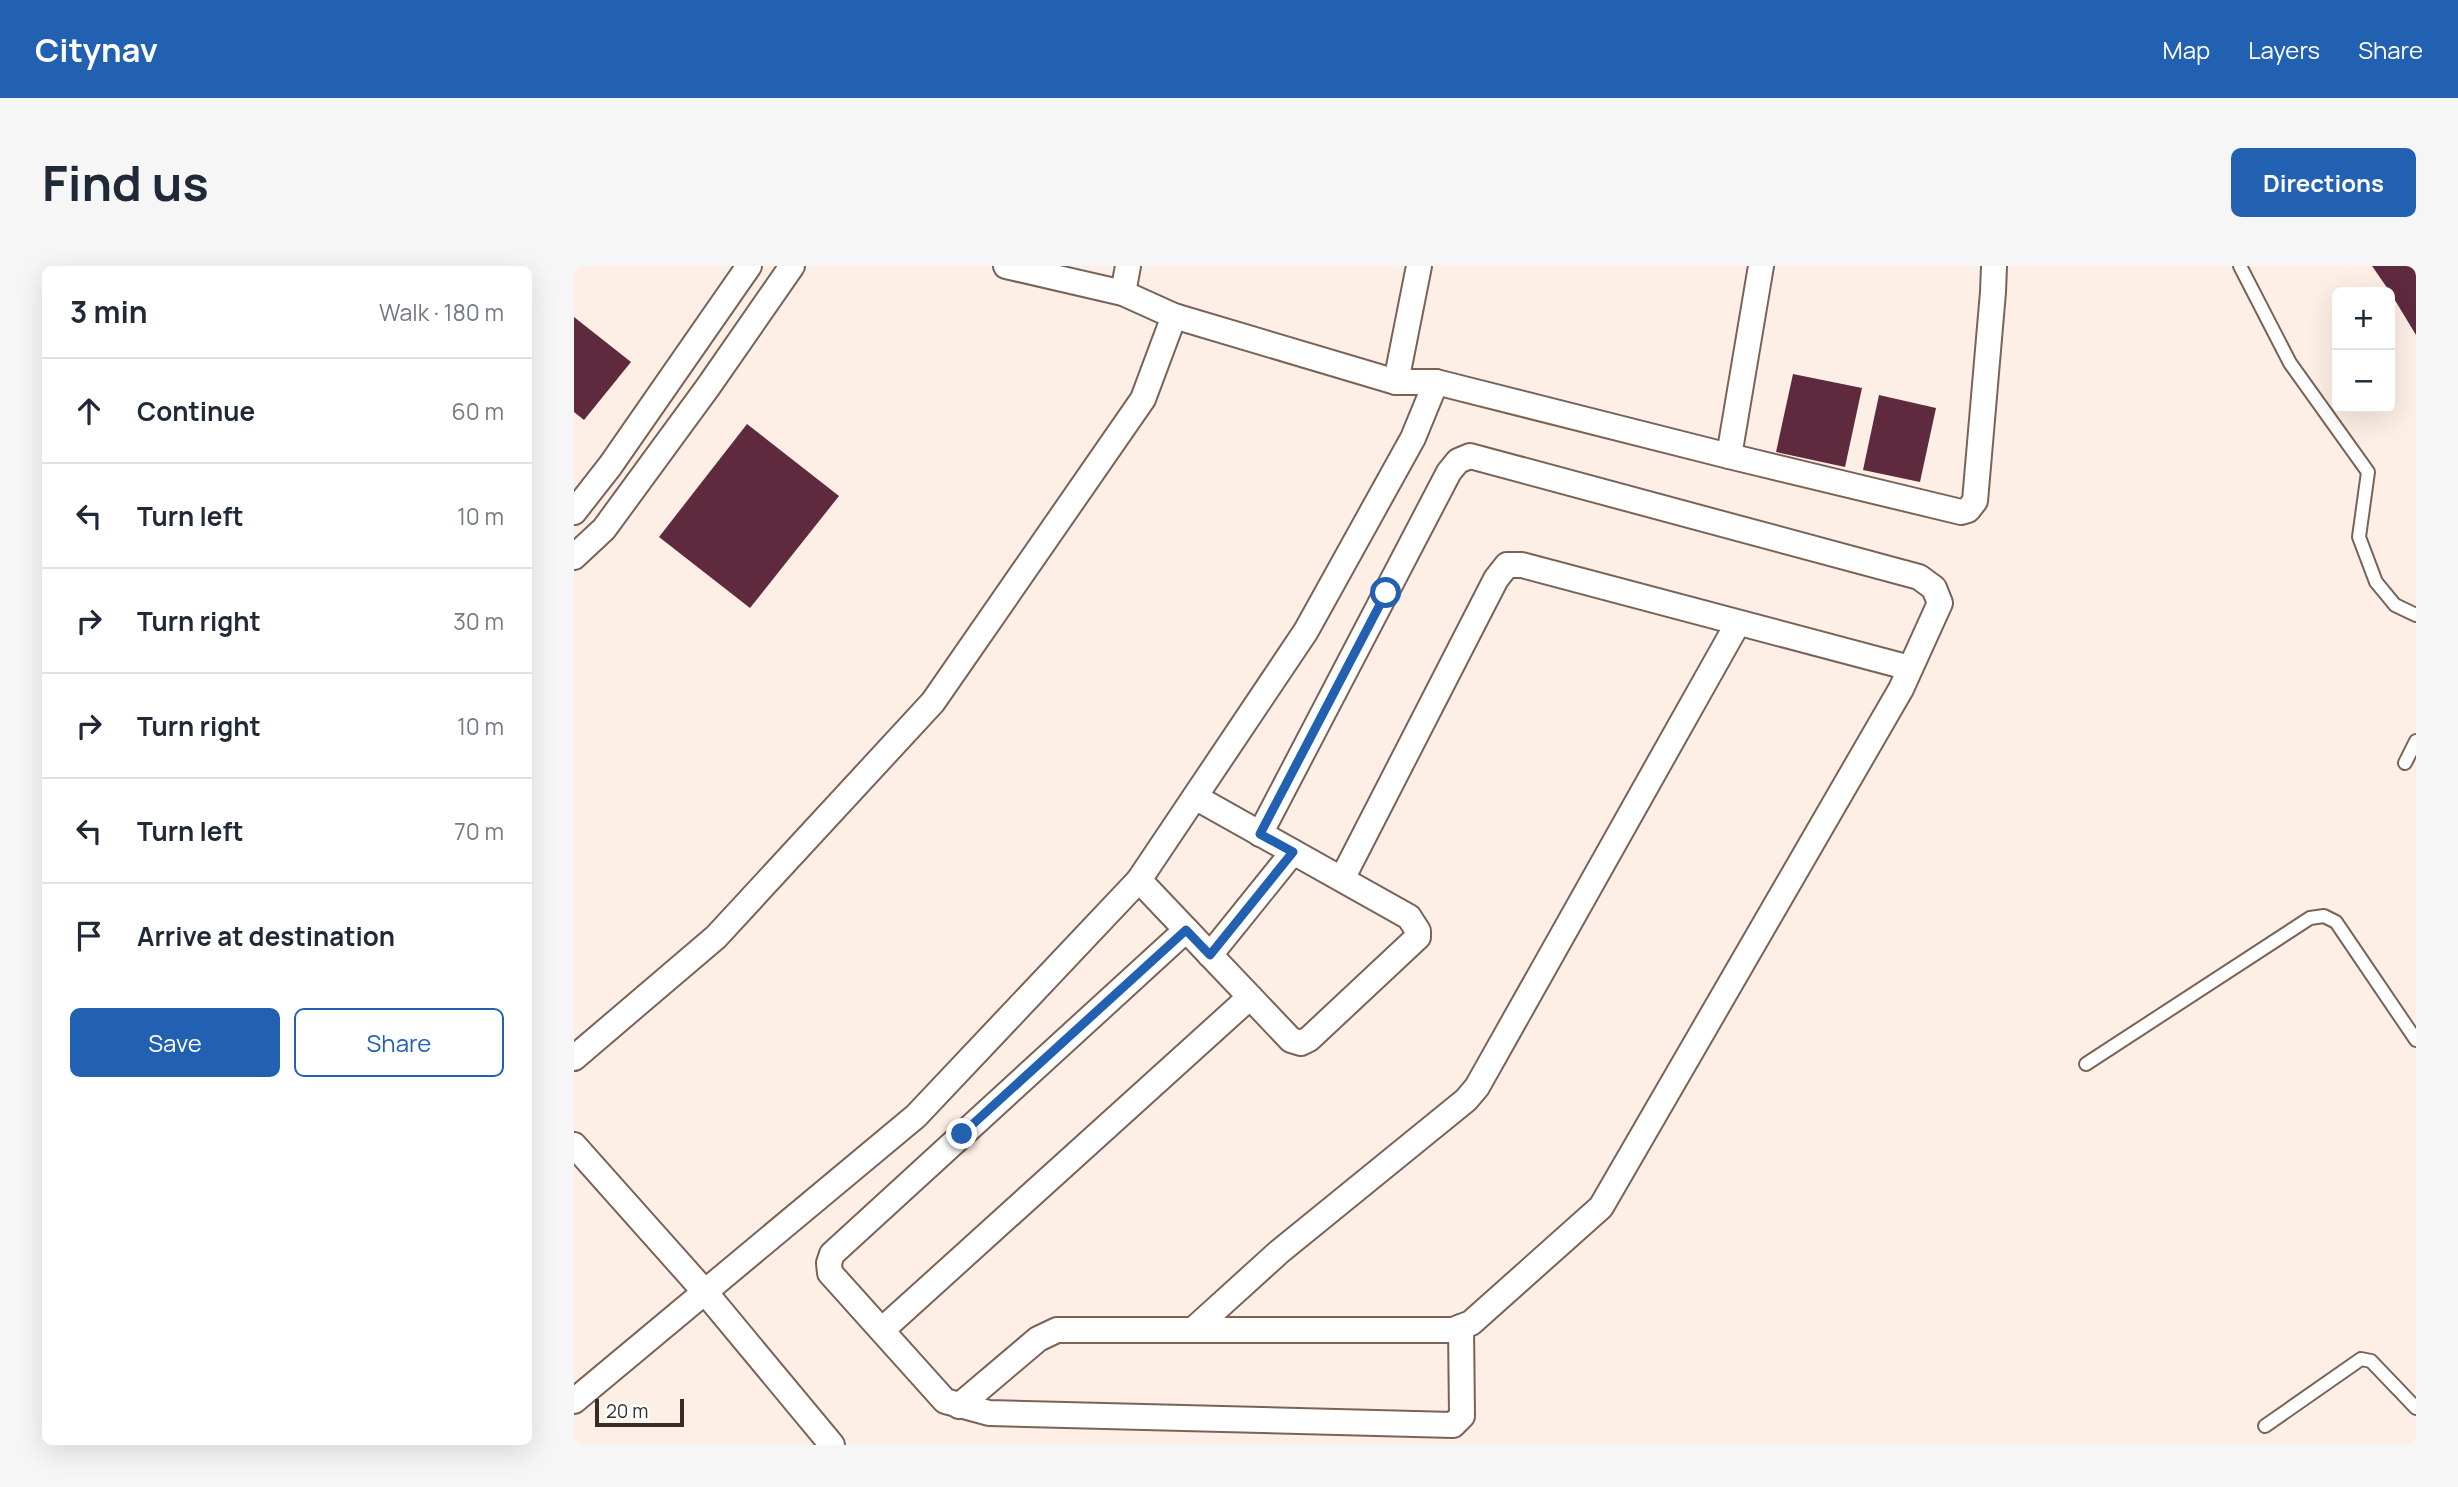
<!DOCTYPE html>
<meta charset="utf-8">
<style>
:root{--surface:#fff;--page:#f6f6f7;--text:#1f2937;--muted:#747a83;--line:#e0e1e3;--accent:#2260b1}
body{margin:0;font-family:Manrope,sans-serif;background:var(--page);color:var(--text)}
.controls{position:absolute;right:21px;top:21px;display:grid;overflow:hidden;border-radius:10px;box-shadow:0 7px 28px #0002}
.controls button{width:63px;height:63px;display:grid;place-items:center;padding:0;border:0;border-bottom:2px solid var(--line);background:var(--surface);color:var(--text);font:35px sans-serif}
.scale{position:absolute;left:21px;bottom:18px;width:89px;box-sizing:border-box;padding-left:7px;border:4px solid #362d28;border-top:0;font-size:19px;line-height:24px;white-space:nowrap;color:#362d28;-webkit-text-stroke:5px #fff;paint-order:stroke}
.stop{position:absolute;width:21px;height:21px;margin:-16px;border:5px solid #2260b1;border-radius:50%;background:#fff}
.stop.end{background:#2260b1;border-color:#fff;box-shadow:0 2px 7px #0008}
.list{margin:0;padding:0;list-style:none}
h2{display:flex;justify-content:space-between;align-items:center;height:91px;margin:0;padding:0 28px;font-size:30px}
h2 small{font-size:23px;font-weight:400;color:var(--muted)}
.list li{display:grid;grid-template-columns:46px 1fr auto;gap:21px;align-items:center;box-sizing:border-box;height:105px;padding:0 28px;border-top:2px solid var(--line)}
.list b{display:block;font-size:26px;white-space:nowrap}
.list em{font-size:23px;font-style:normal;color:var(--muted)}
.actions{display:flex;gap:14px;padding:21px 28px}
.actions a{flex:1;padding:16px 0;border:2px solid var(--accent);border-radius:10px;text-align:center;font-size:24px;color:var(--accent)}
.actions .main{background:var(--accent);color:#fff}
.icon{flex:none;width:38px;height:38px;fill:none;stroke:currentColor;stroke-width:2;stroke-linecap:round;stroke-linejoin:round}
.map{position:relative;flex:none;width:1842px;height:1179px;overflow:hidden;border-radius:10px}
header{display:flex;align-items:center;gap:42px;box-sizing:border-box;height:98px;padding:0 35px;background:var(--accent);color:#fff}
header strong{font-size:33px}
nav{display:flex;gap:38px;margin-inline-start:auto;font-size:24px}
.intro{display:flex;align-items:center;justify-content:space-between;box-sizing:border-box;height:168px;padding:0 42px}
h1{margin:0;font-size:49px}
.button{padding:18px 32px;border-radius:10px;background:var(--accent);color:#fff;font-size:24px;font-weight:700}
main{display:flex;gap:42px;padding:0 42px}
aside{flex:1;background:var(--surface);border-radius:10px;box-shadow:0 7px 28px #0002}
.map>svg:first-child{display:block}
.building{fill:#5f293e}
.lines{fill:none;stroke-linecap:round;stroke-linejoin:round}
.service-casing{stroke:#796357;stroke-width:16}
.minor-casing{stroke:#796357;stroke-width:28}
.service{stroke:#fff;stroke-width:12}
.minor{stroke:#fff;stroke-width:24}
.route{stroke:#2260b1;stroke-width:9}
</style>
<header>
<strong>Citynav</strong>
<nav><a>Map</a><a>Layers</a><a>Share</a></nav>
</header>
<div class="intro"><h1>Find us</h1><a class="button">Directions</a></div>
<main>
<aside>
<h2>3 min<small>Walk · 180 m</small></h2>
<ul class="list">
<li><svg class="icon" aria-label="ahead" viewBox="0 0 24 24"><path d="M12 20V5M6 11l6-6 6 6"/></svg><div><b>Continue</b></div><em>60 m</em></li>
<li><svg class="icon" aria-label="left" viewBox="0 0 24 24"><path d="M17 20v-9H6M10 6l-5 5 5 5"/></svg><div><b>Turn left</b></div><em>10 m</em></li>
<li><svg class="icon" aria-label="right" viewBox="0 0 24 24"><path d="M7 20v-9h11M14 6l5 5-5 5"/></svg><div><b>Turn right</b></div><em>30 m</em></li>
<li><svg class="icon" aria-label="right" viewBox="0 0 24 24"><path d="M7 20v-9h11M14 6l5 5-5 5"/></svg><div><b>Turn right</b></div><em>10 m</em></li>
<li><svg class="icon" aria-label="left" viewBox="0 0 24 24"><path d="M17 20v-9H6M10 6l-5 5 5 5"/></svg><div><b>Turn left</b></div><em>70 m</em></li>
<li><svg class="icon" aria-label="arrive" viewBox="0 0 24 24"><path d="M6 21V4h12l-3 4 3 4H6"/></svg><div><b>Arrive at destination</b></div></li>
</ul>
<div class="actions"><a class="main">Save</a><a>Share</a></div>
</aside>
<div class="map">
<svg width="1842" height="1179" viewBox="0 0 1842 1179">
<rect width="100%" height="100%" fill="#feefe6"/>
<g class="building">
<path d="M 1798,0 L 1842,0 L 1842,69 L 1816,26 Z"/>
<path d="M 0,51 L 57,96 L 10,154 L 0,146 Z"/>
<path d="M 1219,108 L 1288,122 L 1271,201 L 1202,186 Z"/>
<path d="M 1305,129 L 1362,142 L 1346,216 L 1289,204 Z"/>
<path d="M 173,158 L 265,230 L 176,342 L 85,271 Z"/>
</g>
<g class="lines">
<defs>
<g id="service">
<path d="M 1666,0 L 1716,97 L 1794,206 L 1785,271 L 1802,316 L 1821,339 L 1842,349"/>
<path d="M 1831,497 L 1842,475"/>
<path d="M 1512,798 L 1736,652 L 1750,650 L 1762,656 L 1842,774"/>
<path d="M 1691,1160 L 1787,1093 L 1797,1095 L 1842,1142"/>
</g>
<g id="minor">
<path d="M 432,0 L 549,27 L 600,50 L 822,116 L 862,116 L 1155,190 L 1387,246 L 1394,244 L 1401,235 L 1419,26 L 1420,0"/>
<path d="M 549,27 L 554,0"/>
<path d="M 822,116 L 845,0"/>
<path d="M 1155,190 L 1187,0"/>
<path d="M 0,246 L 36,200 L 175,0"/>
<path d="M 0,291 L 30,263 L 134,121 L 218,0"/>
<path d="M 768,613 L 922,313 L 933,299 L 948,299 L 1336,402"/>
<path d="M 565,614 L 717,774 L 727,777 L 735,773 L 844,671 L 844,665 L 835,651 L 621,531"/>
<path d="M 612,664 L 258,988 L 255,997 L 256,1007 L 371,1135 L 415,1147 L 879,1159 L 888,1150 L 887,1061"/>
<path d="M 636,689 L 719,586"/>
<path d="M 0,792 L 142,671 L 359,436 L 569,133 L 600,50"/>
<path d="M 0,879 L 131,1026 L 258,1179"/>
<path d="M 308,1064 L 676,731"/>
<path d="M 619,1064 L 705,986 L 892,834 L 903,821 L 1164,357"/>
<path d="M 0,1135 L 342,850 L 565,614 L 732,365 L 839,172 L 862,116"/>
<path d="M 385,1140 L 464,1073 L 483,1064 L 879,1064 L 897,1057 L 1027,941 L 1327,423 L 1366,337 L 1360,322 L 1345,311 L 896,190 L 884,195 L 875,206 L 686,568"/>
</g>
</defs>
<use href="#service" class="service-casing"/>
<use href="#minor" class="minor-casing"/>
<use href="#service" class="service"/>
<use href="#minor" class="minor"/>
</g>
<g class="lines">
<path class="route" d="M 388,868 L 612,664 L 636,689 L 719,586 L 686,568 L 812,327"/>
</g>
</svg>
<div class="controls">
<button>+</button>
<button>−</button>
</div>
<div class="scale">20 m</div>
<div class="stop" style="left:812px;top:327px"></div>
<div class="stop end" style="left:388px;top:868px"></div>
</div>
</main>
